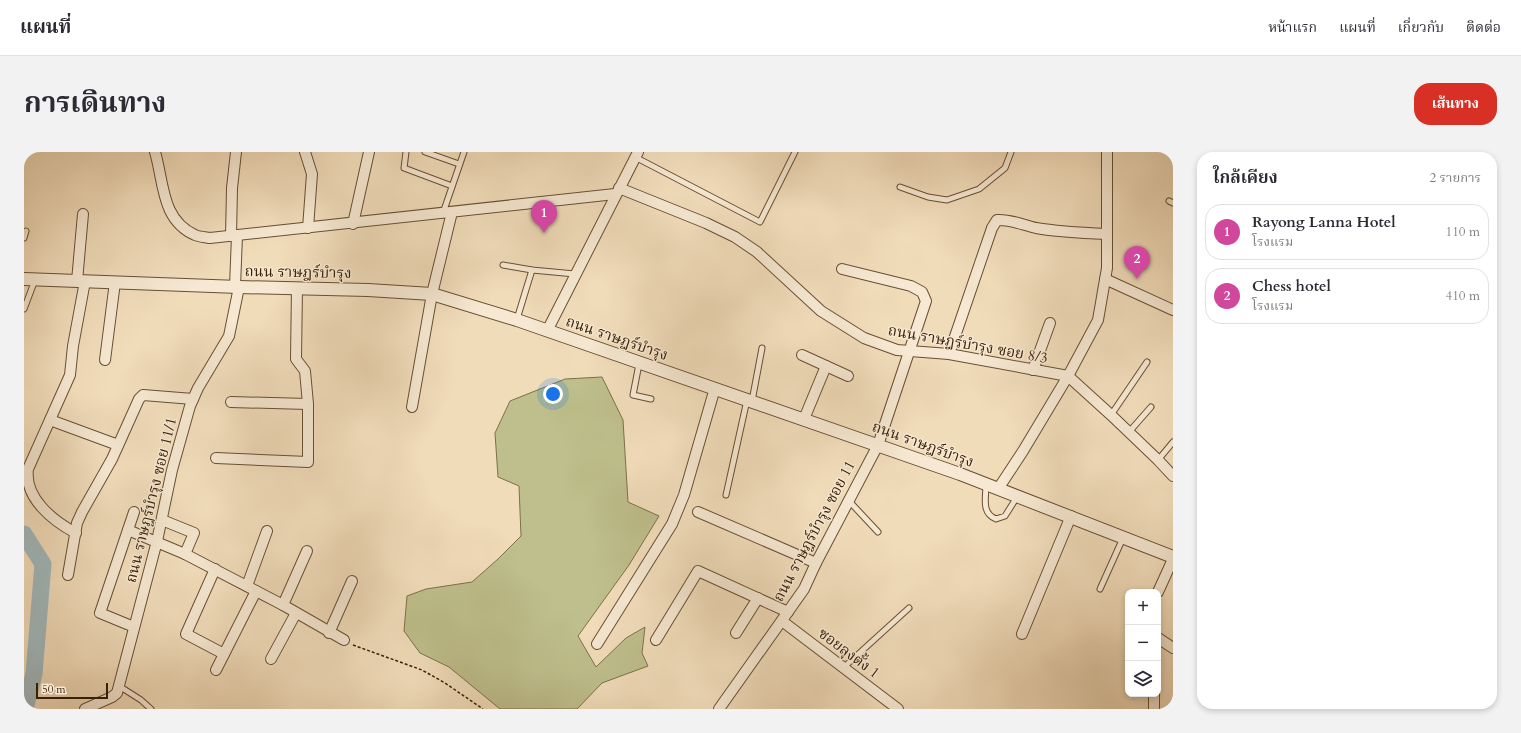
<!DOCTYPE html>
<html lang="th">
<meta charset="utf-8">
<style>
:root{--surface:#fff;--page:#f2f2f3;--text:#2b2b33;--muted:#7c7c81;--line:#e1e1e2;--accent:#d93025}
body{margin:0;font-family:Cardo,"Noto Serif Thai",serif;background:var(--page);color:var(--text)}
.controls{position:absolute;right:12px;bottom:12px;display:grid;overflow:hidden;border-radius:8px;box-shadow:0 2px 6px #0003}
.controls button{width:36px;height:36px;display:grid;place-items:center;padding:0;border:0;border-bottom:1px solid var(--line);background:var(--surface);color:var(--text);font:20px sans-serif}
.scale{position:absolute;left:12px;bottom:10px;width:72px;box-sizing:border-box;padding-left:4px;border:2px solid #3a2007;border-top:0;font-size:11px;line-height:14px;white-space:nowrap;color:#3a2007;-webkit-text-stroke:3px #f6e8d2;paint-order:stroke}
.you{position:absolute;left:529px;top:242px;width:14px;height:14px;margin:-10px;border:3px solid #fff;border-radius:50%;background:#1a73e8;box-shadow:0 0 0 6px #1a73e833}
.badge{display:grid;place-items:center;width:26px;height:26px;border-radius:50%;background:var(--accent);color:#fff;font-size:13px;font-weight:700}
.pin{position:absolute;translate:-50% -33px;filter:drop-shadow(0 1px 2px #0008)}
.pin::after{content:'';position:absolute;top:21px;width:14px;height:12px;background:inherit;clip-path:polygon(0 0,100% 0,50% 100%)}
.list{margin:0;padding:0;list-style:none}
h2{display:flex;justify-content:space-between;align-items:center;height:52px;margin:0;padding:0 16px;font-size:17px}
h2 small{font-size:13px;font-weight:400;color:var(--muted)}
.list li{display:grid;grid-template-columns:26px 1fr auto;gap:12px;align-items:center;box-sizing:border-box;height:56px;margin:0 8px 8px;padding:0 8px;border:1px solid var(--line);border-radius:16px}
.list b{display:block;font-size:15px;white-space:nowrap}
.list p{margin:0;font-size:13px;white-space:nowrap;color:var(--muted)}
.list em{font-size:13px;font-style:normal;color:var(--muted)}
.icon{flex:none;width:22px;height:22px;fill:none;stroke:currentColor;stroke-width:2;stroke-linecap:round;stroke-linejoin:round}
.map{position:relative;flex:none;width:1149px;height:557px;overflow:hidden;border-radius:16px}
header{display:flex;align-items:center;gap:24px;box-sizing:border-box;height:56px;padding:0 20px;background:var(--surface);border-bottom:1px solid var(--line)}
header strong{font-size:19px}
nav{display:flex;gap:22px;margin-inline-start:auto;font-size:14px}
.intro{display:flex;align-items:center;justify-content:space-between;box-sizing:border-box;height:96px;padding:0 24px}
h1{margin:0;font-size:28px}
.button{padding:10px 18px;border-radius:16px;background:var(--accent);color:#fff;font-size:14px;font-weight:700}
main{display:flex;gap:24px;padding:0 24px}
aside{flex:1;background:var(--surface);border-radius:16px;box-shadow:0 2px 6px #0003}
.map>svg:first-child{display:block}
.green{fill:#bebf8c;stroke:#7c704a}
.lines{fill:none;stroke-linecap:round;stroke-linejoin:round}
.river{stroke:#a1b8bc;stroke-width:17}
.service-casing{stroke:#684f34;stroke-width:7}
.minor-casing{stroke:#684f34;stroke-width:12}
.tertiary-casing{stroke:#684f34;stroke-width:14}
.path{stroke:#3a2007;stroke-width:1.5;stroke-dasharray:3 2;stroke-linecap:butt}
.service{stroke:#f6e8d2;stroke-width:5}
.minor{stroke:#f6e8d2;stroke-width:10}
.tertiary{stroke:#f6e8d2;stroke-width:12}
.labels{text-anchor:middle;stroke-width:3;stroke-linejoin:round;paint-order:stroke}
.street-label{font-size:15px;fill:#3a2007;stroke:#f6e8d2}
</style>
<header>
<strong>แผนที่</strong>
<nav><a>หน้าแรก</a><a>แผนที่</a><a>เกี่ยวกับ</a><a>ติดต่อ</a></nav>
</header>
<div class="intro"><h1>การเดินทาง</h1><a class="button">เส้นทาง</a></div>
<main>
<div class="map">
<svg width="1149" height="557" viewBox="0 0 1149 557">
<rect width="100%" height="100%" fill="#f1dcba"/>
<filter id="stains"><feTurbulence type="fractalNoise" baseFrequency=".005" numOctaves="4"/><feColorMatrix values="0 0 0 0 .2 0 0 0 0 .09 0 0 0 0 .02 0 0 0 .5 -.17"/></filter>
<radialGradient id="worn" r=".72"><stop offset=".6" stop-color="#630" stop-opacity="0"/><stop offset="1" stop-color="#630" stop-opacity=".3"/></radialGradient>
<path class="green" d="M 578,225 L 599,268 L 604,350 L 635,364 L 605,413 L 554,484 L 572,515 L 602,486 L 621,475 L 618,501 L 624,514 L 578,531 L 553,557 L 476,557 L 425,515 L 396,501 L 380,479 L 383,444 L 402,437 L 448,430 L 474,407 L 497,384 L 495,334 L 474,325 L 471,281 L 486,249 L 541,227 Z"/>
<g class="lines">
<path class="river" d="M 0,382 L 19,412 L 10,522 L 1,557"/>
<defs>
<g id="service">
<path d="M 382,0 L 380,16 L 428,34"/>
<path d="M 401,0 L 435,12"/>
<path d="M 611,5 L 736,70 L 771,0"/>
<path d="M 876,35 L 904,45 L 923,48 L 955,37 L 981,16 L 987,0"/>
<path d="M 1145,49 L 1149,51"/>
<path d="M 419,61 L 440,0"/>
<path d="M 0,86 L 2,79"/>
<path d="M 479,113 L 508,118 L 551,122"/>
<path d="M 0,157 L 11,128"/>
<path d="M 493,167 L 508,118"/>
<path d="M 615,212 L 609,243 L 627,247"/>
<path d="M 728,249 L 738,196"/>
<path d="M 1087,263 L 1123,210"/>
<path d="M 1105,280 L 1127,255"/>
<path d="M 1134,308 L 1149,290"/>
<path d="M 962,332 C 962,346 957,361 972,367 L 981,364 L 993,345"/>
<path d="M 702,343 L 723,248"/>
<path d="M 825,349 L 854,380"/>
<path d="M 1076,437 L 1099,386"/>
<path d="M 819,516 L 885,456"/>
<path d="M 95,534 L 117,548 L 127,557"/>
</g>
<g id="minor">
<path d="M 131,0 C 140,30 137,68 171,83 C 175,85 181,85 186,86 L 591,42"/>
<path d="M 281,0 L 288,22 L 284,76"/>
<path d="M 595,36 L 682,71 L 711,85 L 733,100 L 797,159 L 840,186 L 873,198 L 925,202 L 1044,224 L 1087,263 L 1134,308 L 1149,324"/>
<path d="M 329,72 L 345,0"/>
<path d="M 207,84 L 208,36 L 212,0"/>
<path d="M 1081,127 L 1149,158"/>
<path d="M 53,129 L 59,62"/>
<path d="M 211,135 L 213,83"/>
<path d="M 523,179 L 614,0"/>
<path d="M 925,202 L 968,76 L 973,68 C 986,67 999,73 1012,76 C 1035,80 1059,81 1083,82"/>
<path d="M 778,203 L 824,224"/>
<path d="M 81,208 L 91,130"/>
<path d="M 1009,218 L 1026,171"/>
<path d="M 207,250 L 284,252"/>
<path d="M 388,255 L 408,142 L 428,60"/>
<path d="M 780,267 L 802,214"/>
<path d="M 26,268 L 94,293"/>
<path d="M 192,306 L 284,310 L 284,252 L 281,219 L 272,207 L 273,136"/>
<path d="M 974,337 L 999,299 L 1044,224 L 1074,168 L 1083,116 L 1083,0"/>
<path d="M 674,360 L 792,411"/>
<path d="M 138,368 L 170,381 L 161,402"/>
<path d="M 104,378 L 161,402 L 259,453 L 320,488"/>
<path d="M 52,381 C 29,369 0,346 4,317 L 46,223 L 49,194 L 61,129"/>
<path d="M 191,417 L 162,482 L 200,502"/>
<path d="M 44,423 L 53,371 L 58,360 L 88,307 L 115,247 L 119,243 L 169,247"/>
<path d="M 223,434 L 243,379"/>
<path d="M 1134,440 L 1149,407"/>
<path d="M 259,453 L 283,399"/>
<path d="M 758,469 L 874,557"/>
<path d="M 110,475 L 76,461 L 110,360"/>
<path d="M 305,481 L 328,429"/>
<path d="M 712,481 L 734,446"/>
<path d="M 998,482 L 1047,364"/>
<path d="M 1134,486 L 1149,496"/>
<path d="M 632,488 L 674,419 L 764,460"/>
<path d="M 573,492 L 648,372 L 660,343 L 691,236"/>
<path d="M 247,507 L 272,461"/>
<path d="M 192,518 L 232,439"/>
<path d="M 61,557 L 88,545 L 93,541 L 133,389 L 148,318 L 166,254 L 174,236 L 205,184 L 215,135"/>
<path d="M 695,557 L 780,437 L 792,411 L 854,293 L 902,149 L 898,140 L 887,134 L 818,117"/>
<path d="M 1130,557 L 1130,542"/>
</g>
<path id="tertiary" d="M 0,127 L 215,135 L 344,138 L 408,142 L 493,168 L 936,322 L 1149,405"/>
</defs>
<use href="#service" class="service-casing"/>
<use href="#minor" class="minor-casing"/>
<use href="#tertiary" class="tertiary-casing"/>
<path class="path" d="M 329,493 L 398,518 L 421,531 L 459,557"/>
<use href="#service" class="service"/>
<use href="#minor" class="minor"/>
<use href="#tertiary" class="tertiary"/>
</g>
<g class="labels">
<g class="street-label">
<text transform="translate(274 120) rotate(1)" y="5">ถนน ราษฎร์บำรุง</text>
<text transform="translate(593 186) rotate(19)" y="5">ถนน ราษฎร์บำรุง</text>
<text transform="translate(944 192) rotate(10)" y="5">ถนน ราษฎร์บำรุง ซอย 8/3</text>
<text transform="translate(899 292) rotate(20)" y="5">ถนน ราษฎร์บำรุง</text>
<text transform="translate(127 348) rotate(-76)" y="5">ถนน ราษฎร์บำรุง ซอย 11/1</text>
<text transform="translate(790 379) rotate(-62)" y="5">ถนน ราษฎร์บำรุง ซอย 11</text>
<text transform="translate(825 501) rotate(37)" y="5">ซอยลุงตั้ง 1</text>
</g>
</g>
<rect width="100%" height="100%" filter="url(#stains)"/>
<rect width="100%" height="100%" fill="url(#worn)"/>
</svg>
<div class="controls">
<button>+</button>
<button>−</button>
<button><svg class="icon" aria-label="layers" viewBox="0 0 24 24"><path d="M12 4l9 5-9 5-9-5zM3 14l9 5 9-5"/></svg></button>
</div>
<div class="scale">50 m</div>
<div class="you"></div>
<div class="pin badge" style="left:520px;top:81px;background:#d1479c">1</div>
<div class="pin badge" style="left:1113px;top:127px;background:#d1479c">2</div>
</div>
<aside>
<h2>ใกล้เคียง<small>2 รายการ</small></h2>
<ul class="list">
<li><span class="badge" style="background:#d1479c">1</span><div><b>Rayong Lanna Hotel</b><p>โรงแรม</p></div><em>110 m</em></li>
<li><span class="badge" style="background:#d1479c">2</span><div><b>Chess hotel</b><p>โรงแรม</p></div><em>410 m</em></li>
</ul>
</aside>
</main>
